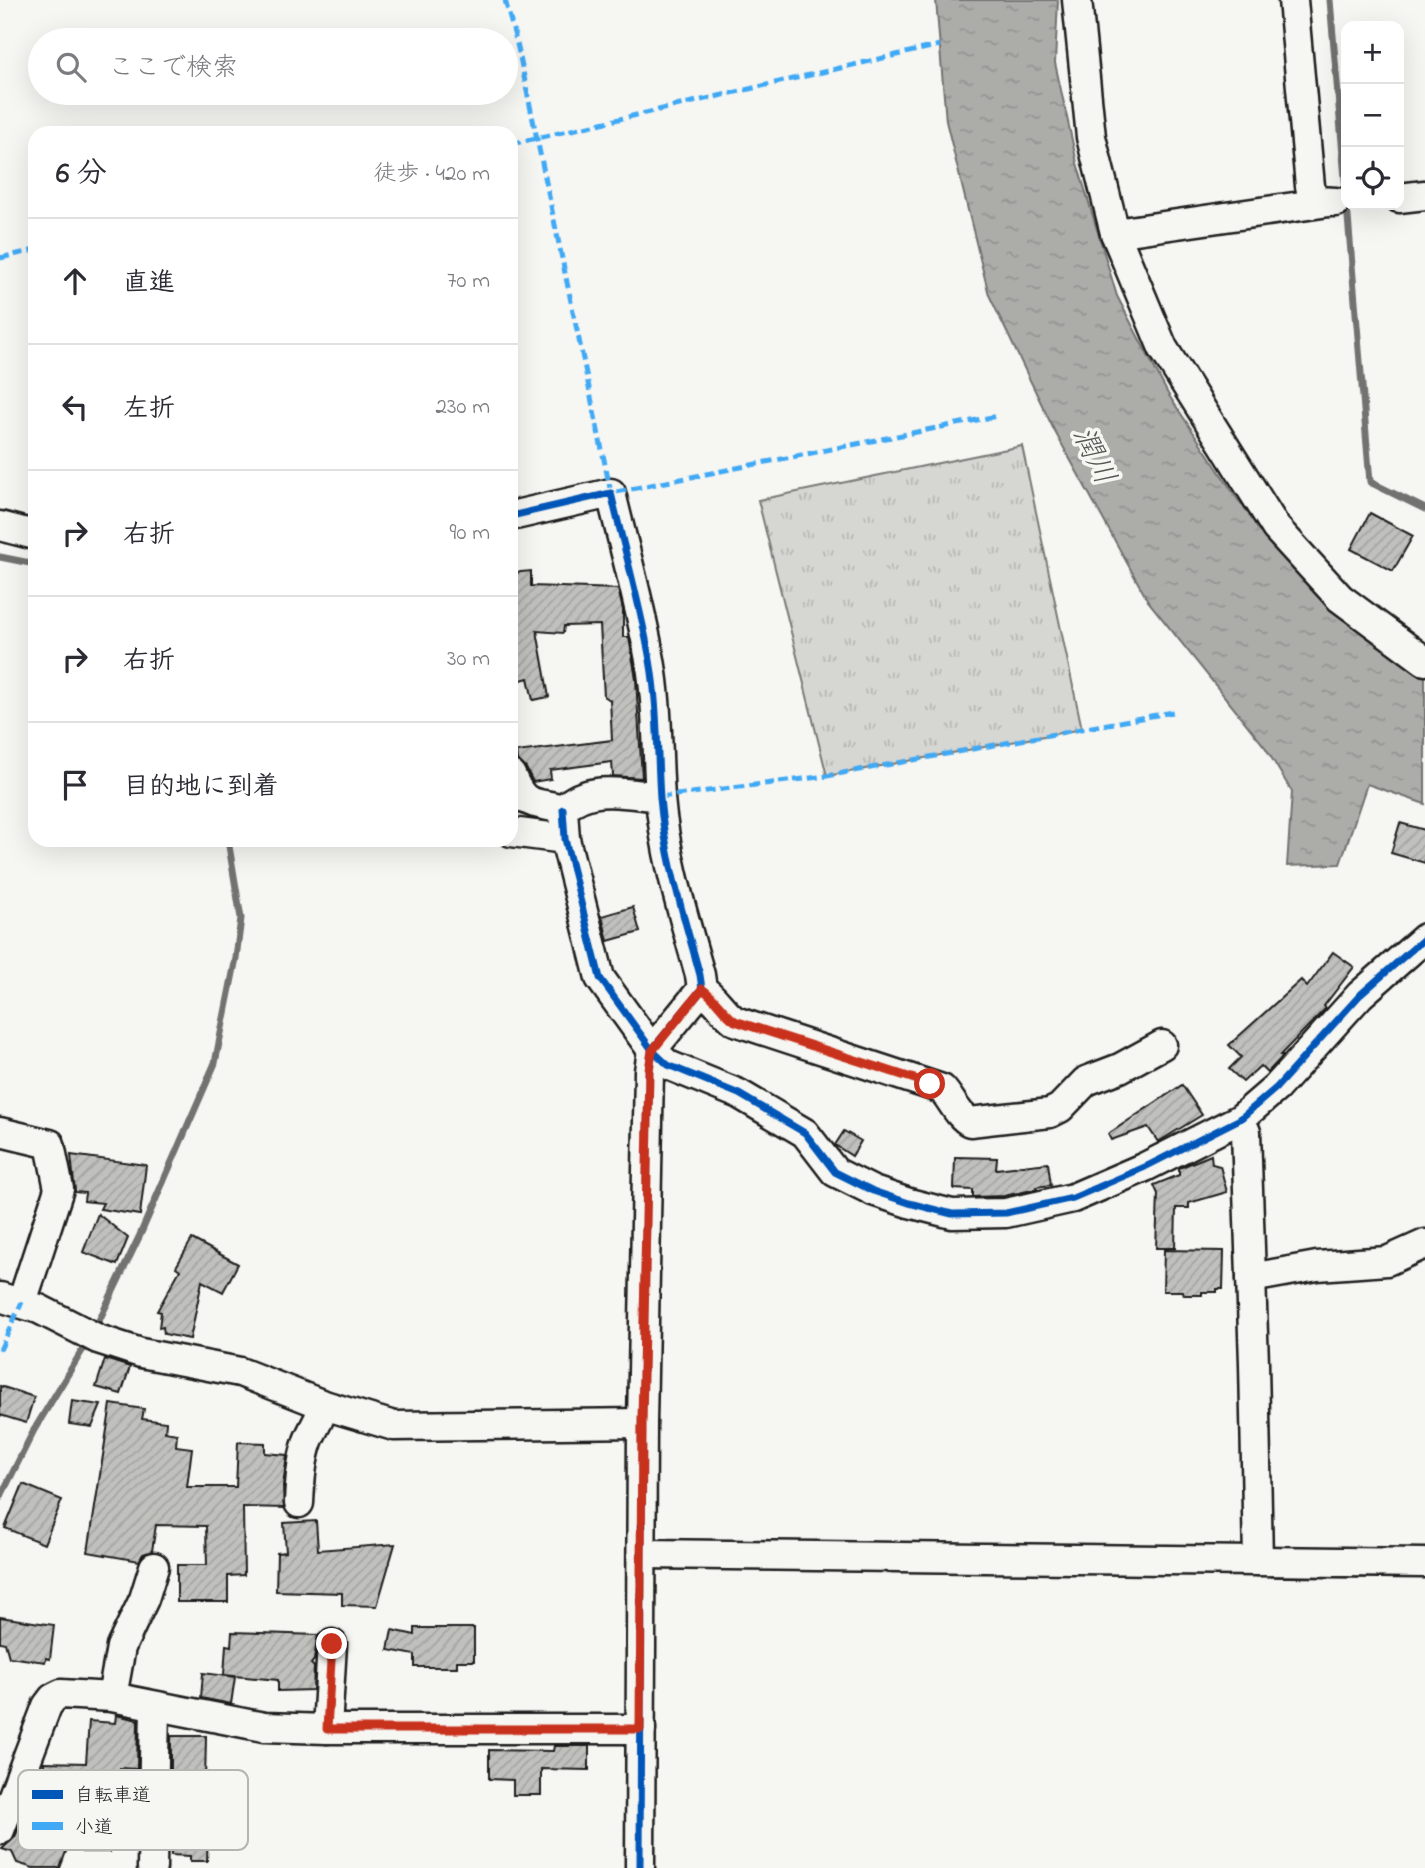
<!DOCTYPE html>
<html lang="ja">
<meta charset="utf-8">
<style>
:root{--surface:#fff;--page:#f2f2f3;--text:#2b2b33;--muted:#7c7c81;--line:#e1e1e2}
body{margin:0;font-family:"Indie Flower","Klee One",sans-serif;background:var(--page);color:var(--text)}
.controls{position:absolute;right:21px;top:21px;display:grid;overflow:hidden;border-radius:14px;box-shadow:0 7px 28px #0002}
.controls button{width:63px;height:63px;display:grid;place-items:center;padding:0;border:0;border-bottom:2px solid var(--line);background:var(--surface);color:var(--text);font:35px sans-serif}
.stop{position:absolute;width:21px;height:21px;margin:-16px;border:5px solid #c8321e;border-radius:50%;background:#fff}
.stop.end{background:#c8321e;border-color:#fff;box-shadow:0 2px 7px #0008}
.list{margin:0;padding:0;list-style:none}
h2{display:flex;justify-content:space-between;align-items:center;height:91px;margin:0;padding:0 28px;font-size:30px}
h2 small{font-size:23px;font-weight:400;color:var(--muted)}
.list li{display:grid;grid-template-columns:46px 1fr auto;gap:21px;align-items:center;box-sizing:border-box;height:126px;padding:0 28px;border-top:2px solid var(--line)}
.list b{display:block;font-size:26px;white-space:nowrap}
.list em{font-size:23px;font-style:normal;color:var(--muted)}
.icon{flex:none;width:38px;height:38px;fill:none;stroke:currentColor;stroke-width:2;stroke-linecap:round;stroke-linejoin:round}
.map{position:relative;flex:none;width:1425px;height:1868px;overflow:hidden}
.search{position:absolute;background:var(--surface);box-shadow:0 7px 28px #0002;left:28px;top:28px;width:490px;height:77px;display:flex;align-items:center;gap:18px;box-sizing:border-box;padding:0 24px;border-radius:38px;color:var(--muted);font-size:26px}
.panel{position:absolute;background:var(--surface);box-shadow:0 7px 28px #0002;left:28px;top:126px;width:490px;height:721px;border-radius:21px}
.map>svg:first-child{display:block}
.grass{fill:url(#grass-tufts);stroke:#797977;stroke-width:2}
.water{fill:url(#water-ripples);stroke:#727271;stroke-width:2}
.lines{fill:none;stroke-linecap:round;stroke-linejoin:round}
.stream{stroke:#727271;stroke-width:7}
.building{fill:url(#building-hatch);stroke:#1c1c1c;stroke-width:2}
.minor-casing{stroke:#1c1c1c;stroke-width:33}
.minor{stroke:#f6f6f2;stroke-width:28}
.quiet{stroke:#3fa9f5;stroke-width:5;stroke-dasharray:10 5;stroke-linecap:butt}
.cycleway-casing{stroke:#f6f6f2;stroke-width:11}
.cycleway{stroke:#0057b8;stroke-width:7}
.route{stroke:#c8321e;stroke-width:9}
.labels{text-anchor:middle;stroke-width:7;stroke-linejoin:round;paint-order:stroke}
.water-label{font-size:30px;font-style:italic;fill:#565654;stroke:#f6f6f2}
.key{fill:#f6f6f2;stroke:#b5b5b2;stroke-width:2}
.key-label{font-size:19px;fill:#1c1c1c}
</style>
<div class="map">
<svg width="1425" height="1868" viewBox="0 0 1425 1868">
<defs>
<pattern id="grass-tufts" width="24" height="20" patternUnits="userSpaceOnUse" patternTransform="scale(1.75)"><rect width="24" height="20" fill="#d6d6d2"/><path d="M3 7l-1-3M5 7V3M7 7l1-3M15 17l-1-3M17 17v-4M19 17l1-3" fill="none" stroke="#b7b7b4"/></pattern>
<pattern id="water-ripples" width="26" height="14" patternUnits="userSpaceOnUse" patternTransform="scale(1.75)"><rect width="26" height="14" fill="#acaca9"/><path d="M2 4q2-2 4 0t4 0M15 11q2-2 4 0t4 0" fill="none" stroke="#939391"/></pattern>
<pattern id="building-hatch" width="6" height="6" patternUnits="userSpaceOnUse" patternTransform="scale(1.75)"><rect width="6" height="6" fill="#c0c0bd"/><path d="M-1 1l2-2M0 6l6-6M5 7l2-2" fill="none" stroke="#a4a4a2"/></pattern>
</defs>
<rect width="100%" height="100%" fill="#f6f6f2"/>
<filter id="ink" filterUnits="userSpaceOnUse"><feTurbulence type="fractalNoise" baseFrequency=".0143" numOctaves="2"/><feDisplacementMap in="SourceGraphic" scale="14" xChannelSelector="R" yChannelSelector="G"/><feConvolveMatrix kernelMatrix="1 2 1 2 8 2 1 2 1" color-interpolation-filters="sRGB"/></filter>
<g filter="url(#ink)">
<path class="grass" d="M 1022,446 L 1082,729 L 827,776 L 758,500 Z"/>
<path class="water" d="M 936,0 L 1058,0 L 1055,63 L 1077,163 L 1117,296 L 1168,394 L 1238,500 L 1322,599 L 1425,671 L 1425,804 L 1367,784 L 1340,864 L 1287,866 L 1292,792 L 1265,747 L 1148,601 L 1054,430 L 989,295 L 946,121 Z"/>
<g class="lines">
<g class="stream">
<path d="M 1330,0 L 1346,190"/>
<path d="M 1347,205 L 1370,482 L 1425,509"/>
<path d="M 0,557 L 35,564"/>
<path d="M 94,1331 L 140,1235 L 215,1063 L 236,958 L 241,918 L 228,840"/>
<path d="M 0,1498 L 34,1430 L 88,1341"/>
</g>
</g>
<g class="building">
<path d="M 1370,513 L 1413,536 L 1393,571 L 1351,549 Z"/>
<path d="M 531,571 L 531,586 L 618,589 L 623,610 L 623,637 L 629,637 L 636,679 L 642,778 L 613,776 L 612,762 L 550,770 L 551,779 L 533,782 L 526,768 L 517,760 L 516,752 L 612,740 L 610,700 L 604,696 L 600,625 L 564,626 L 563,633 L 537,631 L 549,697 L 533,700 L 528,678 L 511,683 L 511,573 Z"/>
<path d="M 1400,823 L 1425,830 L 1425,863 L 1391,853 Z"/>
<path d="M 633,907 L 640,932 L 608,941 L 602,916 Z"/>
<path d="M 1333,952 L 1354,967 L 1324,1006 L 1326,1008 L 1280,1055 L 1283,1056 L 1267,1073 L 1260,1066 L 1243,1082 L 1229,1069 L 1241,1057 L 1229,1045 L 1301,980 L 1307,987 Z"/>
<path d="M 1182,1085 L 1202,1115 L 1158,1142 L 1148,1127 L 1111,1140 L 1108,1134 Z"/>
<path d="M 844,1131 L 861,1141 L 852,1156 L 835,1145 Z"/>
<path d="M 71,1155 L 146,1165 L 140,1215 L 100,1209 L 103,1203 L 84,1201 L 85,1193 L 75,1192 Z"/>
<path d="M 1211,1155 L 1212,1164 L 1220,1166 L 1227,1192 L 1189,1203 L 1189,1208 L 1176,1208 L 1175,1248 L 1156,1248 L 1158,1194 L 1154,1185 L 1179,1175 L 1179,1168 Z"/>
<path d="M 955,1157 L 997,1158 L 996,1169 L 1048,1163 L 1051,1185 L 1036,1187 L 1037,1189 L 1004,1196 L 973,1197 L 973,1190 L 954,1189 Z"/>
<path d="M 98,1214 L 128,1238 L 117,1265 L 83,1252 Z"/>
<path d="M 192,1239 L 238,1264 L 223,1292 L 202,1281 L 190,1339 L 164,1334 L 163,1327 L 159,1328 L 161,1312 L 157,1311 L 180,1270 L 176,1267 Z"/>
<path d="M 1164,1250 L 1224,1251 L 1223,1289 L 1217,1289 L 1217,1292 L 1202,1292 L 1202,1295 L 1184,1295 L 1183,1291 L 1163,1291 Z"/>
<path d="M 105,1359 L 130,1367 L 121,1394 L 96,1387 Z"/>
<path d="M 0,1386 L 34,1397 L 26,1423 L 0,1415 Z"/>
<path d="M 72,1401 L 101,1405 L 92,1427 L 69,1424 Z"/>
<path d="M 111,1404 L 144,1409 L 142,1419 L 166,1422 L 165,1432 L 177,1434 L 176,1446 L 192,1448 L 187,1487 L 236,1487 L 238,1442 L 265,1443 L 265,1453 L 287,1455 L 283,1486 L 284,1508 L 243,1507 L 244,1575 L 228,1576 L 228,1602 L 177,1602 L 177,1565 L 207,1565 L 206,1526 L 156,1525 L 152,1551 L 143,1554 L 139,1561 L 88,1552 Z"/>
<path d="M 23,1484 L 62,1500 L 44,1544 L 5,1528 Z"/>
<path d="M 316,1521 L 318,1550 L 395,1544 L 377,1606 L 342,1605 L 342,1593 L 276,1591 L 277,1553 L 286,1552 L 284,1523 Z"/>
<path d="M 0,1617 L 54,1625 L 50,1659 L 46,1658 L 45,1662 L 9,1657 L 5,1643 L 0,1642 Z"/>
<path d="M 415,1628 L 474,1628 L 474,1661 L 457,1661 L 457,1667 L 415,1667 L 415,1655 L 388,1650 L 392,1630 L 415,1635 Z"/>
<path d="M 232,1632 L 318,1635 L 314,1660 L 311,1664 L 314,1667 L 313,1690 L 278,1691 L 278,1680 L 224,1675 L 226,1645 L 231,1646 Z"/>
<path d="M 203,1673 L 235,1677 L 231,1704 L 201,1698 Z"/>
<path d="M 116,1715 L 138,1720 L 137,1769 L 120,1768 L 119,1814 L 111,1813 L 110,1852 L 82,1852 L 83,1785 L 43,1784 L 44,1762 L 86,1763 L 89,1721 L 115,1723 Z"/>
<path d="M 171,1736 L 206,1736 L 204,1831 L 208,1831 L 207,1861 L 190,1861 L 190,1856 L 171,1855 Z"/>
<path d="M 554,1746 L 589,1746 L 589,1770 L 541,1769 L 541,1795 L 513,1795 L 513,1780 L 489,1779 L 489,1750 L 553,1751 Z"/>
<path d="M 22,1820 L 39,1825 L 36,1835 L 68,1846 L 60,1868 L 33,1868 L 17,1863 L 12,1852 L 2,1849 L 15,1837 Z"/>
</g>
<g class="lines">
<defs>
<g id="minor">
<path d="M 1077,0 L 1091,137 L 1115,233 L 1329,202"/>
<path d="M 1293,0 L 1310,186 L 1312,196 L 1317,201 L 1336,202"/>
<path d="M 1399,198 L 1425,195"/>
<path d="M 1115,233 L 1163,348 L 1276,528 L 1340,598 L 1425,661"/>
<path d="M 511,516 L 611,493 C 624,548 640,604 650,660 C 658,705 657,752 660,798 C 665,858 684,917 700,975 L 702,989 L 652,1050 L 649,1071 L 642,1423 L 640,1868"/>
<path d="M 0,526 L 35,535"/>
<path d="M 511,775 C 524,808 532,801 563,809 C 590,783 627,794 660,797"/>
<path d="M 563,809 L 565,839 L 600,978 L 652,1050 L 668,1065 L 739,1094 L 805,1133 L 835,1172 L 873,1191 L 909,1203 L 952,1214 L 1006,1213 L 1073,1198 L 1145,1167 L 1240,1119 L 1276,1088 L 1360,995 L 1425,938"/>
<path d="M 511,832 L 565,839"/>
<path d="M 702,989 C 715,997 722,1012 735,1021 L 942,1089 C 952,1100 958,1116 970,1122 L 1050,1113 L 1060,1108 L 1086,1081 L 1120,1068 L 1162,1045"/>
<path d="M 1240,1119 L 1246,1132 L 1254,1363 L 1258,1561"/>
<path d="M 0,1132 L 50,1144 L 59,1189 L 22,1302"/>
<path d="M 1251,1278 L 1317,1266 L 1387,1261 L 1425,1244"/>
<path d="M 0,1297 L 39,1309 L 98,1339 L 141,1353 L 240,1372 L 324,1405 L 394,1426 L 642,1423"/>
<path d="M 299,1503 C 300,1483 301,1461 308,1441 C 313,1428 321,1418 324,1405"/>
<path d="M 643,1554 L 1425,1563"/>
<path d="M 112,1697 L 121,1647 L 144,1599 L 154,1567"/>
<path d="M 327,1729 L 332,1644"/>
<path d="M 0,1830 L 47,1706 L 53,1698 L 61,1694 L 112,1697 L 264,1727 L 327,1729 L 641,1729"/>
<path d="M 152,1868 L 155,1706"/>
</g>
</defs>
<use href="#minor" class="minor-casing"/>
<use href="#minor" class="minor"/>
<g class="quiet">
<path d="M 505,0 L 518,48 L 611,493 L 997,416"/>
<path d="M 511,144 L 940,45"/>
<path d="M 0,258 L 35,250"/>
<path d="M 660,797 L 827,776 L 1173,712"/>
<path d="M 0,1350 L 22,1302"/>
</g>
<defs>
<g id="cycleway">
<path d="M 511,516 L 611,493 C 624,548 640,604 650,660 C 658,705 657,752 660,798 C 665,858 684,917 700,975 L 702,989 L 652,1050 L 649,1071 L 642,1423 L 640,1868"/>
<path d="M 563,809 L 565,839 L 600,978 L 652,1050 L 668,1065 L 739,1094 L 805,1133 L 835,1172 L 873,1191 L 909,1203 L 952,1214 L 1006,1213 L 1073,1198 L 1145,1167 L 1240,1119 L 1276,1088 L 1360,995 L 1425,938"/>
</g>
</defs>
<use href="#cycleway" class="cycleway-casing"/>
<use href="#cycleway" class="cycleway"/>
</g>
</g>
<g class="lines" filter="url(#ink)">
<path class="route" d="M 332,1644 L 327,1729 L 640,1729 L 642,1423 L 649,1070 L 652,1051 L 702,989 C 715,997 722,1012 735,1021 L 930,1084"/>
</g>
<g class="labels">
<g class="water-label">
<text transform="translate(1095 455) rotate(64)" y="10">潤川</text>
</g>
</g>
<rect x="18" y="1770" width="230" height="80" rx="10" class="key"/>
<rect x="32" y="1790" width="31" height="9" fill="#0057b8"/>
<rect x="32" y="1822" width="31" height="8" fill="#3fa9f5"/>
<g class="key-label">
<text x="75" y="1801">自転車道</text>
<text x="75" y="1833">小道</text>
</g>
</svg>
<div class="controls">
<button>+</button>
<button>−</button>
<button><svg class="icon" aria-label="locate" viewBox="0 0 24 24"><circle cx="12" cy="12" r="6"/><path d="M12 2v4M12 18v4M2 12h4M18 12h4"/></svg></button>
</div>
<div class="stop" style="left:930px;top:1084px"></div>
<div class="stop end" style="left:332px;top:1644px"></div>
<div class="search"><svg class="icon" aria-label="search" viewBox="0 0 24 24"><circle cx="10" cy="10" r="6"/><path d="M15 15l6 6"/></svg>ここで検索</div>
<section class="panel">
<h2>6 分<small>徒歩 · 420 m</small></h2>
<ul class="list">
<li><svg class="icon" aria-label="ahead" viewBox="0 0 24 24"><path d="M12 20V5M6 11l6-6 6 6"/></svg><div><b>直進</b></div><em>70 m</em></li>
<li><svg class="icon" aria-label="left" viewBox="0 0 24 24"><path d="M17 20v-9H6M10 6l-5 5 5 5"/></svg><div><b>左折</b></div><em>230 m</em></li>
<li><svg class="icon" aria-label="right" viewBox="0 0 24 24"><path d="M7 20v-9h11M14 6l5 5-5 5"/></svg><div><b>右折</b></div><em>90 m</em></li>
<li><svg class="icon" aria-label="right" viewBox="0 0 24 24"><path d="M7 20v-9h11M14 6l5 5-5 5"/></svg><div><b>右折</b></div><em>30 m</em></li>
<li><svg class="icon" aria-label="arrive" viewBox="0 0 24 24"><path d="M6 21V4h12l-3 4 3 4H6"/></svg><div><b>目的地に到着</b></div></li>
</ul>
</section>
</div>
